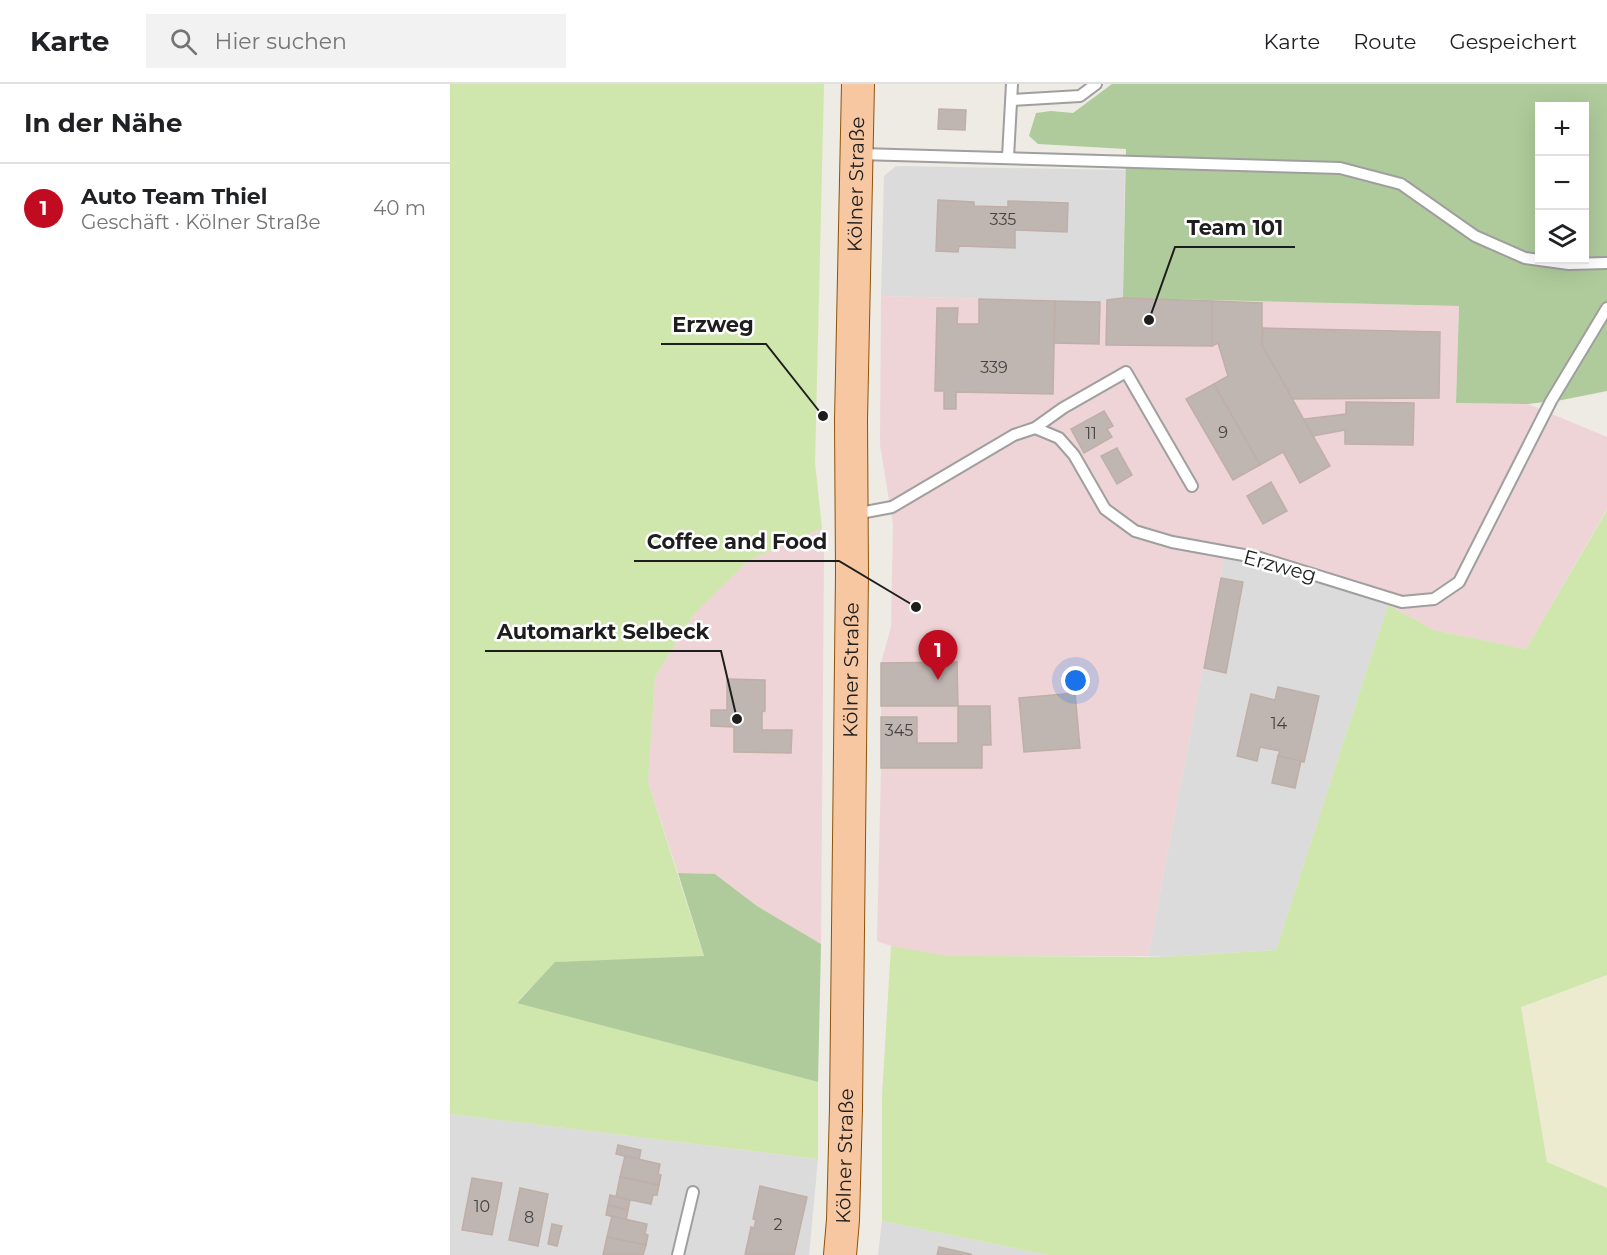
<!DOCTYPE html>
<html lang="de">
<meta charset="utf-8">
<style>
:root{--surface:#fff;--page:#f2f2f2;--text:#202124;--muted:#757577;--line:#e0e0e0;--accent:#c10b20}
body{margin:0;font-family:Montserrat,sans-serif;background:var(--page);color:var(--text)}
.controls{position:absolute;right:18px;top:18px;display:grid;overflow:hidden;border-radius:0px;box-shadow:0 6px 24px #0002}
.controls button{width:54px;height:54px;display:grid;place-items:center;padding:0;border:0;border-bottom:2px solid var(--line);background:var(--surface);color:var(--text);font:30px sans-serif}
.you{position:absolute;left:626px;top:597px;width:21px;height:21px;margin:-15px;border:4px solid #fff;border-radius:50%;background:#1a73e8;box-shadow:0 0 0 9px #1a73e833}
.badge{display:grid;place-items:center;width:39px;height:39px;border-radius:50%;background:var(--accent);color:#fff;font-size:20px;font-weight:700}
.pin{position:absolute;translate:-50% -50px;filter:drop-shadow(0 2px 3px #0008)}
.pin::after{content:'';position:absolute;top:32px;width:21px;height:18px;background:inherit;clip-path:polygon(0 0,100% 0,50% 100%)}
.list{margin:0;padding:0;list-style:none}
h2{display:flex;justify-content:space-between;align-items:center;height:78px;margin:0;padding:0 24px;font-size:26px}
h2 small{font-size:20px;font-weight:400;color:var(--muted)}
.list li{display:grid;grid-template-columns:39px 1fr auto;gap:18px;align-items:center;box-sizing:border-box;height:90px;padding:0 24px;border-top:2px solid var(--line)}
.list b{display:block;font-size:22px;white-space:nowrap}
.list p{margin:0;font-size:20px;white-space:nowrap;color:var(--muted)}
.list em{font-size:20px;font-style:normal;color:var(--muted)}
.icon{flex:none;width:33px;height:33px;fill:none;stroke:currentColor;stroke-width:2;stroke-linecap:round;stroke-linejoin:round}
.map{position:relative;flex:none;width:1157px;height:1171px;overflow:hidden}
header{display:flex;align-items:center;gap:36px;box-sizing:border-box;height:84px;padding:0 30px;background:var(--surface);border-bottom:2px solid var(--line)}
header strong{font-size:28px}
nav{display:flex;gap:33px;margin-inline-start:auto;font-size:21px}
.search{width:420px;height:54px;background:var(--page);display:flex;align-items:center;gap:15px;box-sizing:border-box;padding:0 21px;border-radius:0px;color:var(--muted);font-size:22px}
main{display:flex}
aside{flex:1;background:var(--surface)}
.map>svg:first-child{display:block}
.residential{fill:#dcdbdb}
.commercial{fill:#eed4d6}
.farmland{fill:#ecebd0}
.grass{fill:#cfe6ad}
.forest{fill:#afcb9b;fill-rule:evenodd}
.building{fill:#bfb5b1;stroke:#bfafa7;stroke-width:1.5}
.lines{fill:none;stroke-linecap:round;stroke-linejoin:round}
.service-casing{stroke:#9f9f9f;stroke-width:14}
.primary-casing{stroke:#8f5308;stroke-width:34}
.service{stroke:#fff;stroke-width:10}
.primary{stroke:#f7c7a1;stroke-width:32}
.labels{text-anchor:middle;stroke-width:5;stroke-linejoin:round;paint-order:stroke}
.number-label{font-size:16px;fill:#464443}
.street-label{font-size:20px;fill:#1e1e1e;stroke:#fff}
.leader{fill:none;stroke:#1e1e1e;stroke-width:2}
.callout-dot{fill:#1e1e1e;stroke:#fff;stroke-width:2}
.callout-label{font-size:21px;text-anchor:middle;font-weight:bold;fill:#1e1e1e;stroke:#fff;stroke-width:5;stroke-linejoin:round;paint-order:stroke}
</style>
<header>
<strong>Karte</strong>
<div class="search"><svg class="icon" aria-label="search" viewBox="0 0 24 24"><circle cx="10" cy="10" r="6"/><path d="M15 15l6 6"/></svg>Hier suchen</div>
<nav><a>Karte</a><a>Route</a><a>Gespeichert</a></nav>
</header>
<main>
<aside>
<h2>In der Nähe<small></small></h2>
<ul class="list">
<li><span class="badge">1</span><div><b>Auto Team Thiel</b><p>Geschäft · Kölner Straße</p></div><em>40 m</em></li>
</ul>
</aside>
<div class="map">
<svg width="1157" height="1171" viewBox="0 0 1157 1171">
<rect width="100%" height="100%" fill="#eeeae4"/>
<g class="residential">
<path d="M 446,82 L 675,86 L 673,214 L 650,218 L 431,212 L 434,92 Z"/>
<path d="M 775,468 L 938,521 L 826,866 L 716,873 L 698,872 Z"/>
<path d="M 0,1030 L 368,1075 L 359,1171 L 0,1171 Z"/>
<path d="M 432,1137 L 598,1171 L 428,1171 Z"/>
</g>
<g class="commercial">
<path d="M 431,212 L 650,218 L 673,214 L 1009,222 L 1006,319 L 1078,320 L 1157,353 L 1157,425 L 1076,565 L 984,546 L 938,521 L 775,468 L 698,872 L 498,872 L 447,864 L 427,857 L 431,684 L 431,579 L 441,543 L 443,440 L 430,361 Z"/>
<path d="M 372,444 L 374,469 L 371,860 L 307,822 L 265,790 L 228,789 L 198,698 L 205,593 L 244,530 L 298,477 Z"/>
</g>
<path class="farmland" d="M 1157,891 L 1157,1104 L 1097,1078 L 1071,923 Z"/>
<g class="grass">
<path d="M 0,0 L 374,0 L 365,379 L 372,444 L 298,477 L 244,530 L 205,593 L 198,698 L 254,873 L 106,878 L 67,918 L 368,998 L 368,1075 L 0,1030 Z"/>
<path d="M 1157,426 L 1157,891 L 1071,923 L 1097,1078 L 1157,1104 L 1157,1171 L 598,1171 L 432,1137 L 432,1013 L 441,862 L 498,872 L 716,873 L 826,866 L 938,521 L 984,546 L 1076,565 Z"/>
</g>
<g class="forest">
<path d="M 662,0 L 1157,0 L 1157,307 L 1112,316 L 1078,320 L 1006,319 L 1009,222 L 673,214 L 676,65 L 588,60 L 579,52 L 586,29 L 601,27 L 623,29 ZM 1090,22 L 1134,22 L 1134,176 L 1090,176 Z"/>
<path d="M 228,789 L 265,790 L 307,822 L 371,860 L 368,998 L 67,919 L 105,878 L 254,872 Z"/>
</g>
<g class="building">
<path d="M 489,25 L 516,26 L 515,46 L 488,45 Z"/>
<path d="M 488,116 L 524,118 L 524,122 L 558,123 L 558,117 L 618,119 L 617,148 L 565,146 L 565,164 L 509,162 L 508,168 L 486,167 Z"/>
<path d="M 673,214 L 762,217 L 762,262 L 656,261 L 657,216 Z"/>
<path d="M 529,215 L 605,217 L 603,310 L 506,308 L 506,325 L 494,325 L 494,307 L 485,307 L 487,224 L 508,224 L 507,240 L 529,240 Z"/>
<path d="M 605,217 L 650,218 L 649,260 L 604,259 Z"/>
<path d="M 762,217 L 812,219 L 812,261 L 880,382 L 850,399 L 833,368 L 810,381 L 764,300 L 778,292 L 768,259 L 762,262 Z"/>
<path d="M 813,244 L 990,248 L 989,314 L 843,315 L 812,261 Z"/>
<path d="M 764,300 L 810,381 L 783,396 L 736,315 Z"/>
<path d="M 896,318 L 964,319 L 963,361 L 895,360 L 895,346 L 863,352 L 854,335 L 896,330 Z"/>
<path d="M 654,327 L 663,342 L 657,345 L 662,353 L 634,369 L 621,345 Z"/>
<path d="M 667,364 L 682,391 L 667,400 L 651,372 Z"/>
<path d="M 821,398 L 837,427 L 813,440 L 797,412 Z"/>
<path d="M 771,494 L 793,498 L 776,589 L 754,584 Z"/>
<path d="M 507,578 L 508,622 L 431,622 L 431,579 Z"/>
<path d="M 277,595 L 315,596 L 315,627 L 312,628 L 312,646 L 342,646 L 341,669 L 284,668 L 284,643 L 261,642 L 261,626 L 277,626 Z"/>
<path d="M 828,603 L 869,612 L 854,678 L 828,672 L 830,667 L 810,663 L 807,677 L 787,672 L 801,610 L 825,616 Z"/>
<path d="M 625,609 L 630,664 L 574,668 L 569,614 Z"/>
<path d="M 508,622 L 540,622 L 541,661 L 532,661 L 532,684 L 431,684 L 431,633 L 467,633 L 467,659 L 508,659 Z"/>
<path d="M 828,672 L 851,677 L 845,704 L 822,699 Z"/>
<path d="M 168,1061 L 191,1066 L 189,1076 L 166,1070 Z"/>
<path d="M 175,1072 L 210,1080 L 208,1090 L 211,1091 L 209,1101 L 170,1093 Z"/>
<path d="M 170,1093 L 209,1101 L 207,1111 L 203,1111 L 201,1120 L 166,1113 Z"/>
<path d="M 22,1094 L 52,1099 L 42,1151 L 12,1146 Z"/>
<path d="M 310,1102 L 357,1113 L 344,1171 L 295,1171 L 301,1143 L 304,1144 L 306,1136 L 303,1135 Z"/>
<path d="M 70,1104 L 98,1110 L 88,1162 L 59,1156 Z"/>
<path d="M 160,1111 L 180,1116 L 178,1126 L 158,1121 Z"/>
<path d="M 158,1121 L 178,1126 L 176,1136 L 156,1131 Z"/>
<path d="M 162,1132 L 197,1140 L 195,1150 L 198,1151 L 196,1161 L 157,1153 Z"/>
<path d="M 102,1140 L 112,1142 L 107,1162 L 98,1160 Z"/>
<path d="M 157,1153 L 196,1161 L 193,1171 L 153,1171 Z"/>
<path d="M 489,1163 L 521,1170 L 521,1171 L 487,1171 Z"/>
</g>
<g class="lines">
<defs>
<g id="service">
<path d="M 562,16 L 630,12 L 646,0"/>
<path d="M 410,70 L 890,84 L 951,100 L 1025,152 L 1075,174 L 1119,180 L 1157,179"/>
<path d="M 558,73 L 562,0"/>
<path d="M 585,344 L 609,354 L 624,371 L 655,425 L 685,447 L 722,458 L 810,474 L 952,518 L 984,515 L 1009,498 L 1101,317 L 1157,224"/>
<path d="M 405,430 L 442,423 L 564,351 L 585,344 L 613,324 L 676,288 L 742,402"/>
<path d="M 228,1171 L 243,1108"/>
</g>
<g id="primary">
<path id="s1" d="M 390,1171 L 393,1136 L 396,1024 L 402,489 L 401,336 L 408,0"/>
</g>
</defs>
<use href="#service" class="service-casing"/>
<use href="#primary" class="primary-casing"/>
<use href="#service" class="service"/>
<use href="#primary" class="primary"/>
</g>
<g class="labels">
<g class="number-label">
<text x="553" y="141">335</text>
<text x="544" y="289">339</text>
<text x="773" y="354">9</text>
<text x="641" y="355">11</text>
<text x="829" y="645">14</text>
<text x="449" y="652">345</text>
<text x="32" y="1128">10</text>
<text x="79" y="1139">8</text>
<text x="328" y="1146">2</text>
</g>
<g class="street-label">
<text dy="7" stroke="none"><textPath href="#s1" startOffset="1071">Kölner Straße</textPath></text>
<text transform="translate(830 482) rotate(15)" y="7">Erzweg</text>
<text dy="7" stroke="none"><textPath href="#s1" startOffset="585">Kölner Straße</textPath></text>
<text dy="7" stroke="none"><textPath href="#s1" startOffset="99">Kölner Straße</textPath></text>
</g>
</g>
<path class="leader" d="M699 236L725 163H845M373 332L316 260H211M466 523L389 477H184M287 635L271 567H35"/>
<g class="callout-dot">
<circle cx="699" cy="236" r="6"/>
<circle cx="373" cy="332" r="6"/>
<circle cx="466" cy="523" r="6"/>
<circle cx="287" cy="635" r="6"/>
</g>
<g class="callout-label">
<text x="785" y="151">Team 101</text>
<text x="263" y="248">Erzweg</text>
<text x="287" y="465">Coffee and Food</text>
<text x="153" y="555">Automarkt Selbeck</text>
</g>
</svg>
<div class="controls">
<button>+</button>
<button>−</button>
<button><svg class="icon" aria-label="layers" viewBox="0 0 24 24"><path d="M12 4l9 5-9 5-9-5zM3 14l9 5 9-5"/></svg></button>
</div>
<div class="you"></div>
<div class="pin badge" style="left:488px;top:596px">1</div>
</div>
</main>
